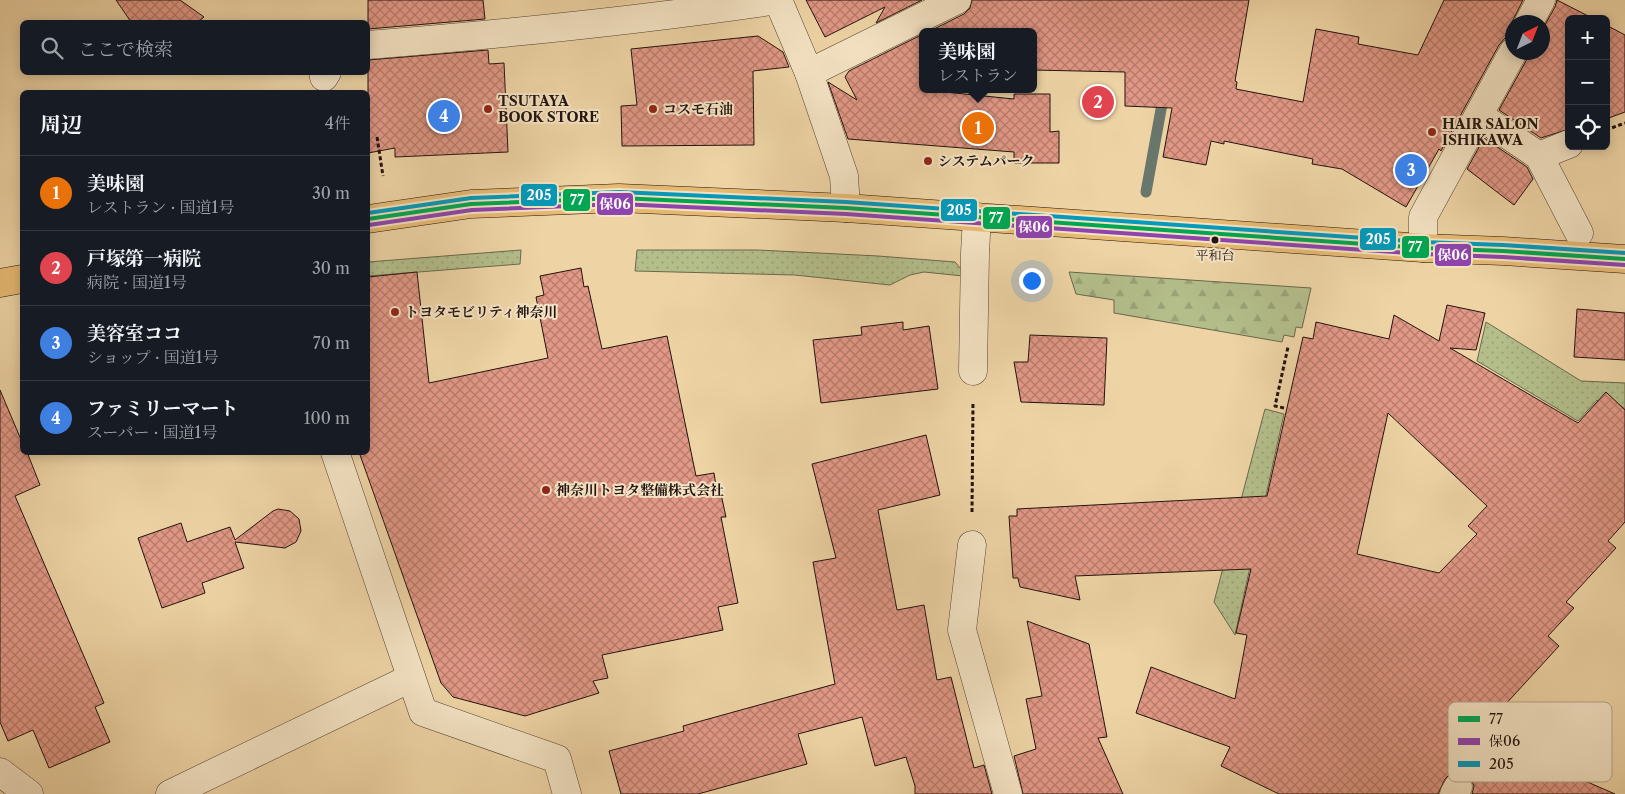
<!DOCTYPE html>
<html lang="ja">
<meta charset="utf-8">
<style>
:root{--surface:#171b24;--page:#20242c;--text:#f1f3f6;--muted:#9ea1a6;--line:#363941;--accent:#d93025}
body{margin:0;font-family:"Libre Caslon Text","Noto Serif JP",serif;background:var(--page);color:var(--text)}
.controls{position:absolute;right:15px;top:15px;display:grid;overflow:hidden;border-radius:8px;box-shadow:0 2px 12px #0003}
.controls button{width:45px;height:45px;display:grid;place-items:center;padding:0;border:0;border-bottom:1px solid var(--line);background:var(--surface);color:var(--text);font:25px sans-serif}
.compass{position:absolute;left:1505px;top:15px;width:45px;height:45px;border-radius:50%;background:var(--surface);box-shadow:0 2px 12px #0003;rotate:42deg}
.you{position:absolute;left:1031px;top:280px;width:18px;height:18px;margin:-12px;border:4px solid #fff;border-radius:50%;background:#1a73e8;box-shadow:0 0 0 8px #1a73e833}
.badge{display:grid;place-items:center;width:32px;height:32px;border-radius:50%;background:var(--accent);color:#fff;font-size:16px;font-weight:700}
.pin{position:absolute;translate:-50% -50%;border:2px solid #fff;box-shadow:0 1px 5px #0006}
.popup{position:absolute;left:919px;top:28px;width:118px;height:65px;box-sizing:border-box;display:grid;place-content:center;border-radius:8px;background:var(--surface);filter:drop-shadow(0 1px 4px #0005);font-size:16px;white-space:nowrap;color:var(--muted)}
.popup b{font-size:19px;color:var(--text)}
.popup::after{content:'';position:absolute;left:50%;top:100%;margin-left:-10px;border:10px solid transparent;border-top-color:var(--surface)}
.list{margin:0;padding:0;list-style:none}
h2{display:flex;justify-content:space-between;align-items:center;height:65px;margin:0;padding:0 20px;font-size:21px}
h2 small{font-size:16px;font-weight:400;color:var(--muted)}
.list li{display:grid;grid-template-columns:32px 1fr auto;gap:15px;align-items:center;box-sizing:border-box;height:75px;padding:0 20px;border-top:1px solid var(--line)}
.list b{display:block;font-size:19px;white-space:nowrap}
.list p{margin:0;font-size:16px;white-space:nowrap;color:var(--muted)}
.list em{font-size:16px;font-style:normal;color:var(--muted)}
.icon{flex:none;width:28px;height:28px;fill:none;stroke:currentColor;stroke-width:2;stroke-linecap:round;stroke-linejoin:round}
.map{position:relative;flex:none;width:1625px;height:794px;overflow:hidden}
.search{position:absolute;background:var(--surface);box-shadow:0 2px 12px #0003;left:20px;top:20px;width:350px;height:55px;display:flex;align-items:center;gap:12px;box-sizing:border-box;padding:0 18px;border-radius:8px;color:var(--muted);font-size:19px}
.panel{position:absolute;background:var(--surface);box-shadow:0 2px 12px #0003;left:20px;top:90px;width:350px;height:365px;border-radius:8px}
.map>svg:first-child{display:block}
.grass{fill:url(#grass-dots);stroke:#6a684c}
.forest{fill:url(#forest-firs);stroke:#6a684c}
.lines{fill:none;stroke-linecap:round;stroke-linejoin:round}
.stream{stroke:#69766c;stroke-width:11}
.building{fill:url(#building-cross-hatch);stroke:#22130e;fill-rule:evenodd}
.minor-casing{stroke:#554334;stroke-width:29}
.highway-casing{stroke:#22130e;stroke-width:29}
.path{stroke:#22130e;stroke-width:3;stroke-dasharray:4 2.5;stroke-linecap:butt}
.minor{stroke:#f4e3c4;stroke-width:28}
.highway{stroke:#e7ba72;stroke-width:28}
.bus-1-casing{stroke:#f4e3c4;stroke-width:8}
.bus-2-casing{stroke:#f4e3c4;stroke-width:8}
.bus-3-casing{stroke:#f4e3c4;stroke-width:8}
.bus-1{stroke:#00a651;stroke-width:4}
.bus-2{stroke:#8e44ad;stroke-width:4}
.bus-3{stroke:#039abb;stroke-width:4}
.poi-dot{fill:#8f2418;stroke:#f4e3c4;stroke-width:2}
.bus-dot{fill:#22130e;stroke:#f4e3c4;stroke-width:2}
.labels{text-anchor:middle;stroke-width:4;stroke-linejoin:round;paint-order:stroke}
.bus-label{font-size:13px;fill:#22130e;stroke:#f4e3c4}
.poi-label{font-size:14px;font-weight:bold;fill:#22130e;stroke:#f4e3c4;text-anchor:start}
.key{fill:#f4e3c4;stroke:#b5a58d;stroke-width:1}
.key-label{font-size:14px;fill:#22130e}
.line-badge{stroke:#f4e3c4;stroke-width:2}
.badge-label{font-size:14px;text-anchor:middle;font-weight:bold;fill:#fff}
</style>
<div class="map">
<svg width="1625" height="794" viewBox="0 0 1625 794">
<defs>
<pattern id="grass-dots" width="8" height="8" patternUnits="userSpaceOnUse" patternTransform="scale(1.25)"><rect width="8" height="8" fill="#b3be8b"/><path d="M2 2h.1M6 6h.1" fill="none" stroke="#9aa277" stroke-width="1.8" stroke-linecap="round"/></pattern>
<pattern id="forest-firs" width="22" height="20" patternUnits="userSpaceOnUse" patternTransform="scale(1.25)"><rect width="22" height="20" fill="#b3be8b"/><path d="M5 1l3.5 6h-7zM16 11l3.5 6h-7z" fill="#9aa277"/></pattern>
<pattern id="building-cross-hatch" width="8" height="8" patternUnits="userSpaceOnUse" patternTransform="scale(1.25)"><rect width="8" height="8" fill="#e29886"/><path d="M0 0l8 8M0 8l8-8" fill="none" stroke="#b77b6c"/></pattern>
</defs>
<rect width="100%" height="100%" fill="#eed4a5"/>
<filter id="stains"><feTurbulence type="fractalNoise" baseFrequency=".004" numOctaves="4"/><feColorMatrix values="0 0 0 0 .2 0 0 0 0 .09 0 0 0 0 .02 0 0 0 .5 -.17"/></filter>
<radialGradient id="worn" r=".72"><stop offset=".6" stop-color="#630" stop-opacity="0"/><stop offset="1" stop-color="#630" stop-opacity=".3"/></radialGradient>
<g class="grass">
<path d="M 521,250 L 520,264 L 368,276 L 368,262 Z"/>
<path d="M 637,250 L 758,250 L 878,256 L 955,262 L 961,269 L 963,276 L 924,272 L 910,275 L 890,285 L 795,275 L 635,271 Z"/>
<path d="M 1486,322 L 1581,381 L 1625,383 L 1625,409 L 1614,400 L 1607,408 L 1597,400 L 1578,421 L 1477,361 Z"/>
<path d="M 1265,409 L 1284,414 L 1235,635 L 1214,602 Z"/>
</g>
<path class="forest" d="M 1069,272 L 1311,288 L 1302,328 L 1296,327 L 1294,337 L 1284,335 L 1282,342 L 1114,313 L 1114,300 L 1076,294 Z"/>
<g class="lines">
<path class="stream" d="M 1146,192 L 1164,93"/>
</g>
<g class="building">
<path d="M 116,0 L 180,0 L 204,17 L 198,22 L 131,22 Z"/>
<path d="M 368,0 L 483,0 L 485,19 L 368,29 Z"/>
<path d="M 806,0 L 922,0 L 876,23 L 885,7 L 825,37 Z"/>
<path d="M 972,0 L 1249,0 L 1235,81 L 1237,82 L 1236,89 L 1303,102 L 1316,29 L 1359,37 L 1358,44 L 1418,55 L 1444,0 L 1523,0 L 1512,22 L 1512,36 L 1505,38 L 1499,45 L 1441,151 L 1439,149 L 1406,207 L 1342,169 L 1312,164 L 1313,159 L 1224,141 L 1224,144 L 1211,141 L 1206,165 L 1163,157 L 1172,108 L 1125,106 L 1125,72 L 1033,70 L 1033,32 L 928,32 L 964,14 L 970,8 Z"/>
<path d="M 1557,0 L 1594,19 L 1569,19 L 1569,129 L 1541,138 L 1499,110 L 1527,59 L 1528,52 L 1542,52 L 1542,30 L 1555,7 Z"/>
<path d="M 1606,25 L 1625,35 L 1625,112 L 1606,119 Z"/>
<path d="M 923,34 L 923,89 L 925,90 L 1014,99 L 1014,94 L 1050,94 L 1050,132 L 1059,131 L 1059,163 L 1014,163 L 1014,152 L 848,139 L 828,82 L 857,100 L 845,77 L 849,71 Z"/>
<path d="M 758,36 L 783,52 L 789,67 L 753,71 L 754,145 L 622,146 L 621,106 L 637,105 L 631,49 Z"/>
<path d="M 488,50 L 489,64 L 504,63 L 508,152 L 395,157 L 395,148 L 368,153 L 368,60 Z"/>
<path d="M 1484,138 L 1527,167 L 1533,179 L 1514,205 L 1467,169 Z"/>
<path d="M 581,268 L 584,287 L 588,286 L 602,349 L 667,336 L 696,476 L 714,473 L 716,486 L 719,485 L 726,517 L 721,517 L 738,603 L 718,607 L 723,630 L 602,655 L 608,678 L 593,681 L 599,693 L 525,716 L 453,697 L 441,683 L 359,452 L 368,452 L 368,277 L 417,272 L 429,383 L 548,358 L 536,297 L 544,295 L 540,276 Z"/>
<path d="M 1447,305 L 1485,313 L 1476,350 L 1450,348 L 1578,423 L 1606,392 L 1625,410 L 1625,522 L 1608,541 L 1616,548 L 1566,602 L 1574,608 L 1548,636 L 1559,646 L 1492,719 L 1559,756 L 1553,767 L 1615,794 L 1472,794 L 1474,786 L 1471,779 L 1466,774 L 1458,771 L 1451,773 L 1445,779 L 1438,794 L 1279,794 L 1221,766 L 1230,747 L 1136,713 L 1151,667 L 1235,699 L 1247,635 L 1236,633 L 1251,569 L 1075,576 L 1080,600 L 1020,587 L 1018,578 L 1013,578 L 1009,516 L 1017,516 L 1017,509 L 1267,496 L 1303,337 L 1313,339 L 1316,322 L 1389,339 L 1394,315 L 1439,341 ZM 1388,413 L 1487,506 L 1468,526 L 1477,534 L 1439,573 L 1357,554 Z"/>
<path d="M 1577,309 L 1625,313 L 1625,360 L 1574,357 Z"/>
<path d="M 903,322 L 903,330 L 929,326 L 938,389 L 821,403 L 813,340 L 862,335 L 861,327 Z"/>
<path d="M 1030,335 L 1107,338 L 1104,405 L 1021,402 L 1014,362 L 1028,362 Z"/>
<path d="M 0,390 L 22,442 L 22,452 L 27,452 L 40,485 L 15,496 L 104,703 L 95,707 L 110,742 L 49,768 L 33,730 L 8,741 L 0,722 Z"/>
<path d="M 926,435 L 940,495 L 878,510 L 897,610 L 924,605 L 937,680 L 951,677 L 974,768 L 984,765 L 992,794 L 915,794 L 915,786 L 906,757 L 875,766 L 862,717 L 798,734 L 807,764 L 698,794 L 621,794 L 609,751 L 684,731 L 683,726 L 835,684 L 813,562 L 836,558 L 812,464 Z"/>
<path d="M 278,509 L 290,511 L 299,519 L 301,531 L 296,542 L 285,548 L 235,542 L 244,568 L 202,583 L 205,593 L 162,608 L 138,538 L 181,523 L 187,542 L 230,527 L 235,540 L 273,511 Z"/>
<path d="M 1027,621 L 1089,644 L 1107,737 L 1098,738 L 1123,794 L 1023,794 L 1014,756 L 1036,749 L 1026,699 L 1042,696 Z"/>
</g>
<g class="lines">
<defs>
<g id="minor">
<path d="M 778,0 L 809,73 L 844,176 L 846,208"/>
<path d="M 1529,22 L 1541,0"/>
<path d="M 368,45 C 505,34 642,20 778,0"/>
<path d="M 809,73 L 957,0"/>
<path d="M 324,77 L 327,72"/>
<path d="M 1480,116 L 1539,156 L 1579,233"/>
<path d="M 1539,156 L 1569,144"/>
<path d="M 1423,248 L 1423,217 L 1513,52"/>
<path d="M 973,371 L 975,253 L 977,217"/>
<path d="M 335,452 L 423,712 L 557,759 L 567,794"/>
<path d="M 972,545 L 962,630 L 1008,794"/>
<path d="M 0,772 L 29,794"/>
<path d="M 170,794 L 411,678"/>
<path d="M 1454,794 L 1458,787"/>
</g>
<g id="highway">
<path d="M 368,219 L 471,204 L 619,198 L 846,208 L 1423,248 L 1503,251 L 1625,259"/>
<path d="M 0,283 L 22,279"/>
</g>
</defs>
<use href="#minor" class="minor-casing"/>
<use href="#highway" class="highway-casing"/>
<g class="path">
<path d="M 1606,130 L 1625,123"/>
<path d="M 377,137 L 383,176"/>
<path d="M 1284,408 L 1275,406 L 1288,347"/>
<path d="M 972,512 L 973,403"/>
</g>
<use href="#minor" class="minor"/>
<use href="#highway" class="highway"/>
<defs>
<path id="bus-1" d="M 368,219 L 471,204 L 619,198 L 846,208 L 1423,248 L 1503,251 L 1625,259"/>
<path id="bus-2" d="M 369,225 L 472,210 L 619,204 L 846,214 L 1423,254 L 1503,257 L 1625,265"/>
<path id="bus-3" d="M 368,213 L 471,198 L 619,192 L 846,202 L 1423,242 L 1503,245 L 1625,253"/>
</defs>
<use href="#bus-1" class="bus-1-casing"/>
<use href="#bus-2" class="bus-2-casing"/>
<use href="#bus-3" class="bus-3-casing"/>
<use href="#bus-1" class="bus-1"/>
<use href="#bus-2" class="bus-2"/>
<use href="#bus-3" class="bus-3"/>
</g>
<g class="poi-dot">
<circle cx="488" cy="109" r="5"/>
<circle cx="653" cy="109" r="5"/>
<circle cx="1432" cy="132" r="5"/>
<circle cx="928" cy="161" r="5"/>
<circle cx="395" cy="312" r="5"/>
<circle cx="546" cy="490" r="5"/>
</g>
<circle class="bus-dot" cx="1215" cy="240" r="4.5"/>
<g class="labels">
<g class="bus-label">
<text x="1215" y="260">平和台</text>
</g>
<g class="poi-label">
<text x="498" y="106">TSUTAYA<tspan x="498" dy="16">BOOK STORE</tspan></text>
<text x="663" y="114">コスモ石油</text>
<text x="1442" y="129">HAIR SALON<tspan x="1442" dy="16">ISHIKAWA</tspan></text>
<text x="938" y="166">システムパーク</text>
<text x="405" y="317">トヨタモビリティ神奈川</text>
<text x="556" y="495">神奈川トヨタ整備株式会社</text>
</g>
</g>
<rect x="1448" y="702" width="164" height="80" rx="8" class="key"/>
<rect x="1458" y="716" width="22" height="6" fill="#00a651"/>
<rect x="1458" y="738" width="22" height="7" fill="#8e44ad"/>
<rect x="1458" y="761" width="22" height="6" fill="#039abb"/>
<g class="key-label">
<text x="1489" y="724">77</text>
<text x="1489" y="746">保06</text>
<text x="1489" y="769">205</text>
</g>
<g class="line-badge">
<rect x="520" y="183" width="38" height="24" rx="5" fill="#039abb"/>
<rect x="562" y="188" width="29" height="24" rx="5" fill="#00a651"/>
<rect x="596" y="192" width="38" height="24" rx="5" fill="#8e44ad"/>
<rect x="940" y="198" width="38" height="24" rx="5" fill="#039abb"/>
<rect x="982" y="206" width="29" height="24" rx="5" fill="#00a651"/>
<rect x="1015" y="215" width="38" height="24" rx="5" fill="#8e44ad"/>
<rect x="1359" y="227" width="38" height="24" rx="5" fill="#039abb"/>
<rect x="1401" y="235" width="29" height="24" rx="5" fill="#00a651"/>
<rect x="1434" y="243" width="38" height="24" rx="5" fill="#8e44ad"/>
</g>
<g class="badge-label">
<text x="539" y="200">205</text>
<text x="577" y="205">77</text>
<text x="615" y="209">保06</text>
<text x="959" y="215">205</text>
<text x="996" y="223">77</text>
<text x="1034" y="232">保06</text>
<text x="1378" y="244">205</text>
<text x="1415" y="252">77</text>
<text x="1453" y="260">保06</text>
</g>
<rect width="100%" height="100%" filter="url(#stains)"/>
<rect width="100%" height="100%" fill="url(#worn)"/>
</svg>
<div class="controls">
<button>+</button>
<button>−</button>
<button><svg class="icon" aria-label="locate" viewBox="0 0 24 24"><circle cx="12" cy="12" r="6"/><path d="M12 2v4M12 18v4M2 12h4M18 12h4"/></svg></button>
</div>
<svg class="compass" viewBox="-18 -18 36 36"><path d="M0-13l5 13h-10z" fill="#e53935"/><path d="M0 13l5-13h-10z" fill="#9ea1a6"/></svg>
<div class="you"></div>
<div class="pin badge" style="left:978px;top:128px;background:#e8710a">1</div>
<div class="popup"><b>美味園</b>レストラン</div>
<div class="pin badge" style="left:1098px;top:102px;background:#e0444e">2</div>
<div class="pin badge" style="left:1411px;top:170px;background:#3f7fe0">3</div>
<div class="pin badge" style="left:444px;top:116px;background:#3f7fe0">4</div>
<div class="search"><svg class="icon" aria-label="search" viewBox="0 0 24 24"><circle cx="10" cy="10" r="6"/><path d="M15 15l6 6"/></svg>ここで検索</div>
<section class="panel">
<h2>周辺<small>4件</small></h2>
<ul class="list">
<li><span class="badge" style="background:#e8710a">1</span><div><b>美味園</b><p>レストラン · 国道1号</p></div><em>30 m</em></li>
<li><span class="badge" style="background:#e0444e">2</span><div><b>戸塚第一病院</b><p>病院 · 国道1号</p></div><em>30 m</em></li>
<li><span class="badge" style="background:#3f7fe0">3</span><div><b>美容室ココ</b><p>ショップ · 国道1号</p></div><em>70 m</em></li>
<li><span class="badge" style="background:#3f7fe0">4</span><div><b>ファミリーマート</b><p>スーパー · 国道1号</p></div><em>100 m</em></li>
</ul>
</section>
</div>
